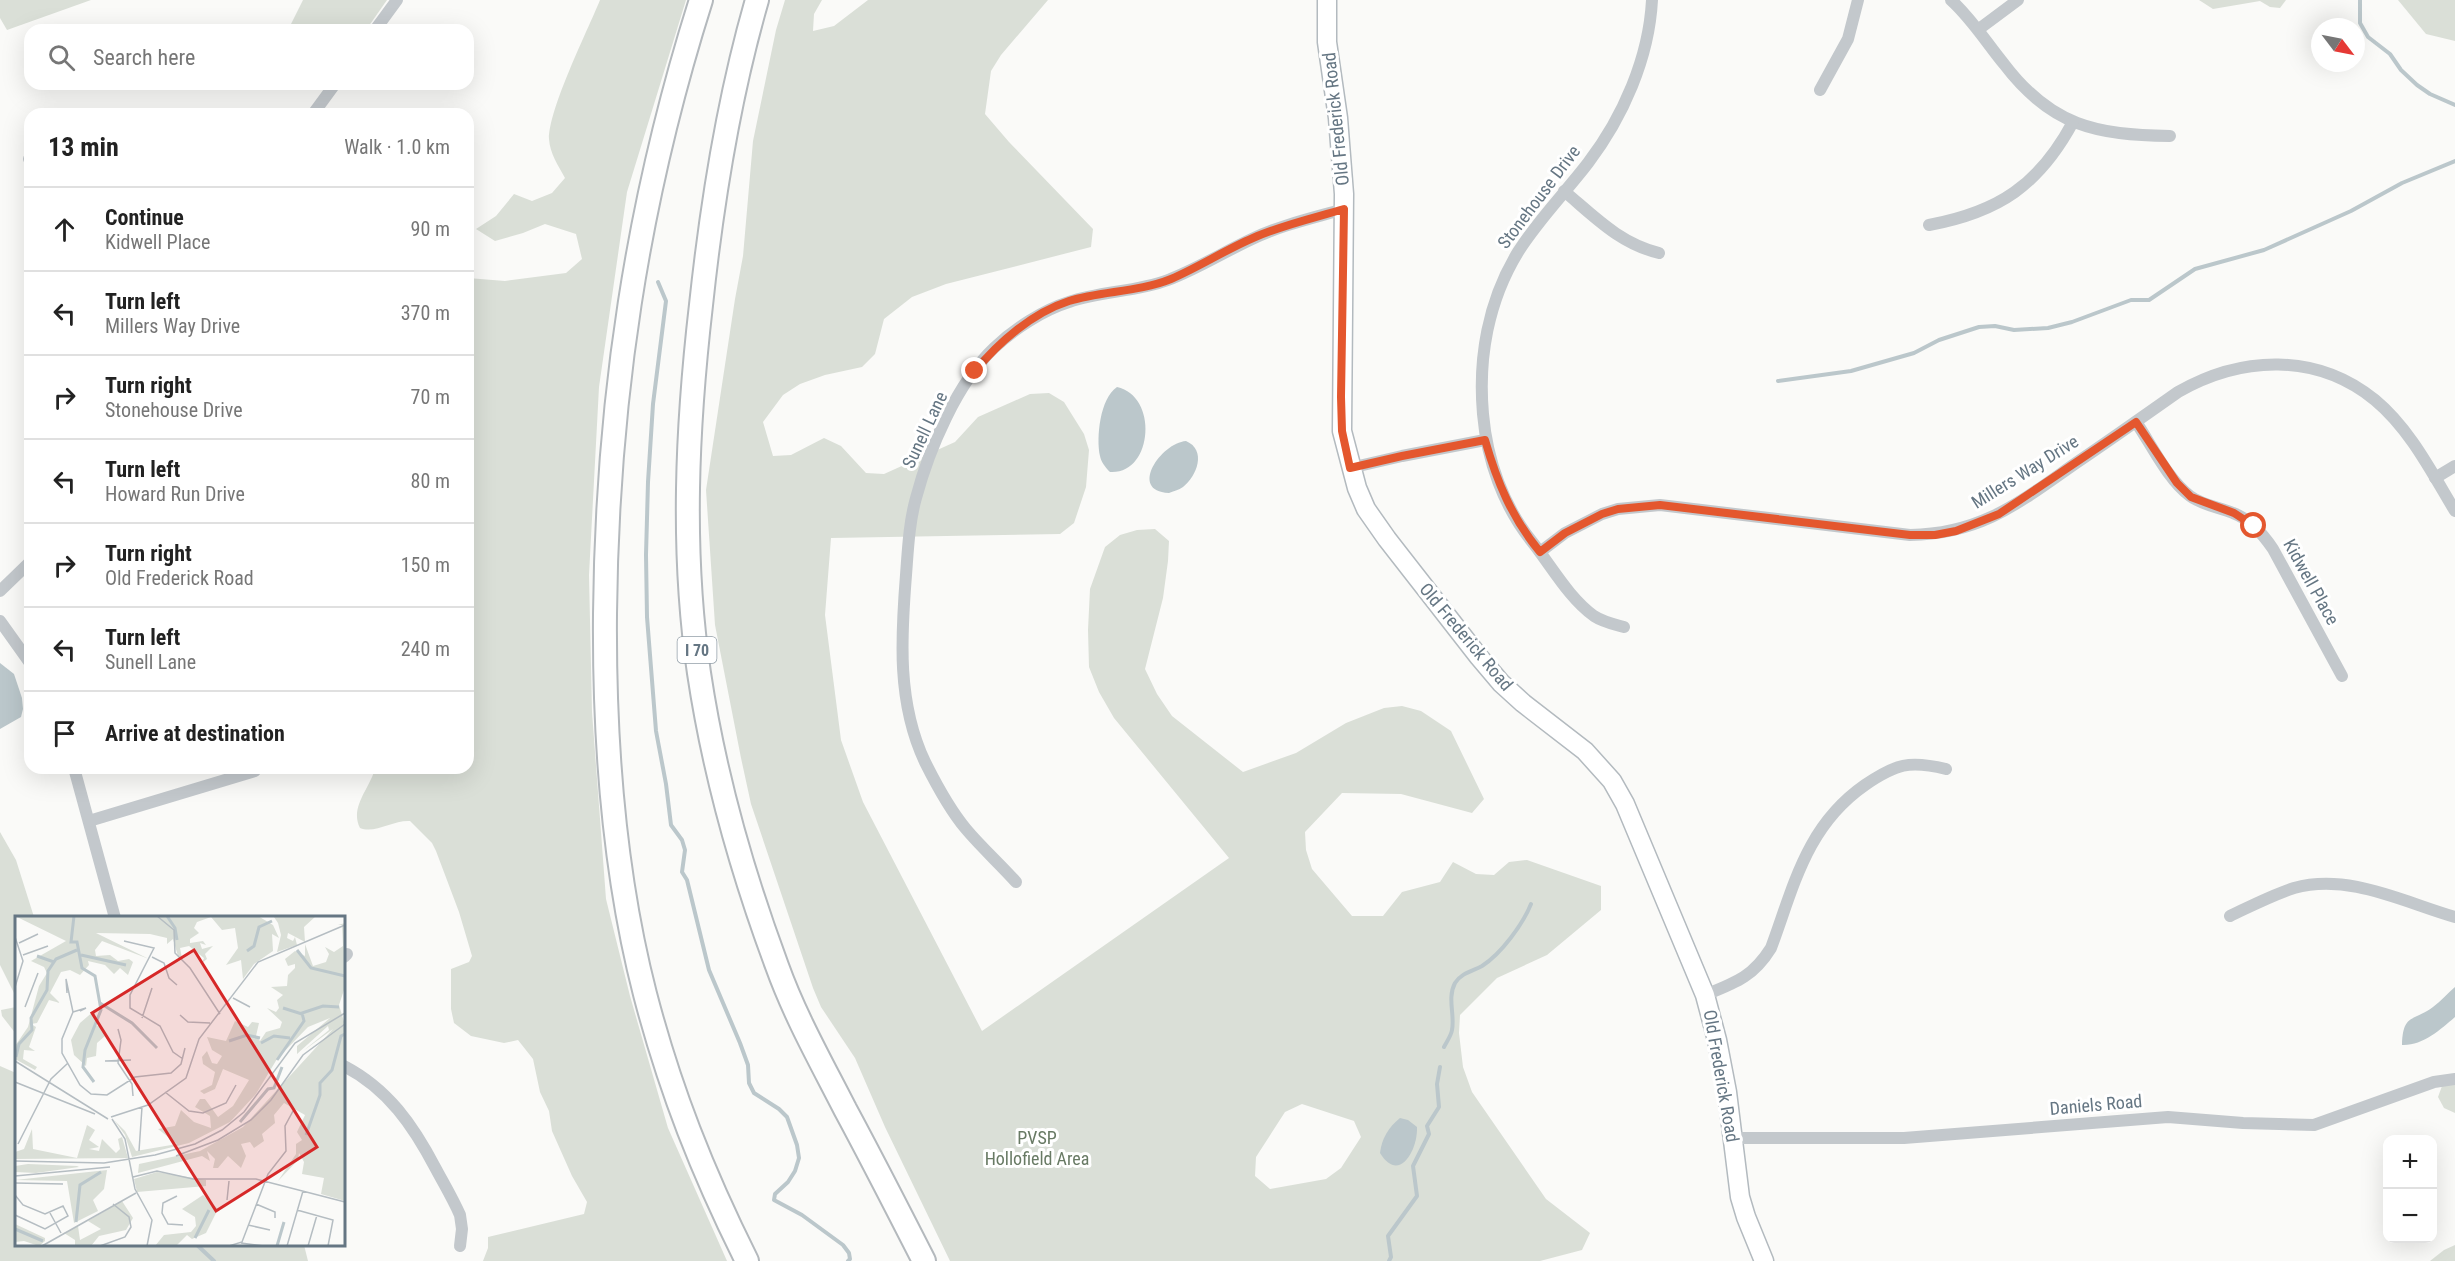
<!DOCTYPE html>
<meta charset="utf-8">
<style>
:root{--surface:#fff;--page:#f2f2f2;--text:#222;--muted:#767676;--line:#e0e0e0}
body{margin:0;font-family:"Roboto Condensed",sans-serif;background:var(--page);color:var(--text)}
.controls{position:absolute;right:18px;bottom:18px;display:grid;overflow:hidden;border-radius:12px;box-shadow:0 6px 24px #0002}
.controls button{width:54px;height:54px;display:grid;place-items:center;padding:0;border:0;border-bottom:2px solid var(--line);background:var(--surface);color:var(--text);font:30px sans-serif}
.compass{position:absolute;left:2311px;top:18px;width:54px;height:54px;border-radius:50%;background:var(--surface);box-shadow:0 6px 24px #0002;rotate:122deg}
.stop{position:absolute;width:18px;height:18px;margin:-14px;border:4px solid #e4572e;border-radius:50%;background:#fff}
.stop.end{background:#e4572e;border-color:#fff;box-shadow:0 2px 6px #0008}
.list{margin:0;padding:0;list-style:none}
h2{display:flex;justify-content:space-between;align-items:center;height:78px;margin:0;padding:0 24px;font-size:26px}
h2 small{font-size:20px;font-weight:400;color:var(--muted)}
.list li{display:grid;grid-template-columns:39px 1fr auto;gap:18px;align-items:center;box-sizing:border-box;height:84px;padding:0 24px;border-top:2px solid var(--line)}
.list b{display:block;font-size:22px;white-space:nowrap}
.list p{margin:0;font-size:20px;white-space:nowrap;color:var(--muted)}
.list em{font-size:20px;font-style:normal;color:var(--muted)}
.icon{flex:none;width:33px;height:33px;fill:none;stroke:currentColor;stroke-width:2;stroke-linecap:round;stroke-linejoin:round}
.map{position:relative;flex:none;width:2455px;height:1261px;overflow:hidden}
.search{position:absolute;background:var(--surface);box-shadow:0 6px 24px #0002;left:24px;top:24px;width:450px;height:66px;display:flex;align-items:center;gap:15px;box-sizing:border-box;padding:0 21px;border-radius:18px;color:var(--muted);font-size:22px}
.panel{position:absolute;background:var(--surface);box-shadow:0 6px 24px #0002;left:24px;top:108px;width:450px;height:666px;border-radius:18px}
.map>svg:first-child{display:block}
.green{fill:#dadfd7;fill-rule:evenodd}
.water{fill:#bbc7cb}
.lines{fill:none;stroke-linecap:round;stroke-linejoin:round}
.stream{stroke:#bbc7cb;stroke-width:4}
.secondary-casing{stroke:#b3babf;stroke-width:21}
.highway-casing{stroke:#b4b9bd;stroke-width:26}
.street{stroke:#c3c8cc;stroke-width:12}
.secondary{stroke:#fff;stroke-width:18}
.highway{stroke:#fff;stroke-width:22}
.route{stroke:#e4572e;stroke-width:8}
.labels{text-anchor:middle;stroke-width:6;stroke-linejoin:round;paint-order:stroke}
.shield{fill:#fff;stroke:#939fa8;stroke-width:1.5}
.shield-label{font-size:16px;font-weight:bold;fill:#657683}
.street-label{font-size:18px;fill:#657683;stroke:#fff}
.park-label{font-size:18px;fill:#687a64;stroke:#fff}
.inset-river{fill:none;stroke:#bbc7cb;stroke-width:3}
.inset-road{fill:none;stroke:#b5bdc2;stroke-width:1.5}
.view{fill:#d62828;fill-opacity:0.15;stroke:#d62828;stroke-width:3}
.inset-edge{fill:none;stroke:#657683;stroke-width:3}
</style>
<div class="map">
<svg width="2455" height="1261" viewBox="0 0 2455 1261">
<rect width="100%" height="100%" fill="#fafaf8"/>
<g class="green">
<path d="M 0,0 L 91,0 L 7,30 L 0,18 Z"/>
<path d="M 303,0 L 387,0 L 366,30 L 288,30 Z"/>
<path d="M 600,0 L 686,0 L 627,192 L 599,387 L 589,575 L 592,712 L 606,899 L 630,996 L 668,1128 L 727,1261 L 483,1261 L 488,1248 L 488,1237 L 584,1214 L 587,1202 L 572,1176 L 552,1131 L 549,1111 L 540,1092 L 533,1059 L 518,1040 L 504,1043 L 471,1036 L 454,1023 L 451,1009 L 451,969 L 469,962 L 472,956 L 459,912 L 436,851 L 432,843 L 410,821 C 393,820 375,834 360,828 C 349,807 371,787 375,768 L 468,768 L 468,278 L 505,281 L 566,273 L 582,259 L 576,234 L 545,224 L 523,233 L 495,241 L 476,229 L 496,216 L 514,194 L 532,201 L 552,193 L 565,178 C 558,165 550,154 549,139 C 549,108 587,32 600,0 Z"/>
<path d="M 785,0 L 822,0 L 814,14 L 813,31 L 834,26 L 868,0 L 1048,0 L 1001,55 L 991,71 L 985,114 L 1009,142 L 1093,229 L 1091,247 L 946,284 L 912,297 L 884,319 L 875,354 L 862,367 L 825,375 L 800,384 L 783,395 L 763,422 L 773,456 L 791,455 L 824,438 L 841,446 L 866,473 L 884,474 L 955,442 L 978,417 L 1030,394 L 1049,393 L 1064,402 L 1084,434 L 1089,450 L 1086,487 L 1074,523 L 1060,534 L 831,538 L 825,615 L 841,740 L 863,802 L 982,1031 L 1229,858 L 1114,718 L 1099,692 L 1089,667 L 1088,630 L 1090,589 L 1105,547 L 1120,535 L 1137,530 L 1155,529 L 1169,541 L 1168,561 L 1163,598 L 1145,669 L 1157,694 L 1172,716 L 1243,772 L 1296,753 L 1346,723 L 1384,708 L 1402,706 L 1421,711 L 1451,731 L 1484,799 L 1472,813 L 1401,794 L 1342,793 L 1305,832 L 1306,850 L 1312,869 L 1352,916 L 1383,916 L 1402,892 L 1440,882 L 1453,862 L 1476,874 L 1494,875 L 1509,862 L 1527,860 L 1601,886 L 1601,910 L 1547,955 L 1497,978 L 1460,1015 L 1459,1033 L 1463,1067 L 1472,1092 L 1546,1199 L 1590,1233 L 1582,1250 L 1540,1261 L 950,1261 L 885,1127 L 855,1058 L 821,1007 L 813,988 L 751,804 L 741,758 L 715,625 L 706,490 L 735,299 L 743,256 L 753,141 L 776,30 ZM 1302,1104 L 1354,1121 L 1361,1137 L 1341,1168 L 1326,1179 L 1270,1189 L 1255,1176 L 1256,1157 L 1285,1112 Z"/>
<path d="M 2199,0 L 2286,0 L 2280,8 L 2270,7 L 2260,1 L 2213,9 Z"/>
<path d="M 2398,0 L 2455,0 L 2455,41 L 2426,34 Z"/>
<path d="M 0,832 L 16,860 L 34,917 L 16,918 L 16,997 L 0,965 Z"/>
<path d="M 16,1007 L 16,1034 L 2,1016 L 1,1010 Z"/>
<path d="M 0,1066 L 16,1073 L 16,1244 L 304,1245 L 308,1261 L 0,1261 Z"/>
<path d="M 2455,1083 L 2455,1113 L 2444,1108 L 2438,1097 L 2442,1086 Z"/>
<path d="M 2455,1245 L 2455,1261 L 2430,1261 L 2444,1250 Z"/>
</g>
<g class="water">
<path d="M 1117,387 C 1159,396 1153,475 1110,472 C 1106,468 1101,462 1100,456 C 1096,438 1100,398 1117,387 Z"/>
<path d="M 1186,441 C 1207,450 1197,476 1183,487 C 1179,490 1173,491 1169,493 C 1128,491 1161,443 1186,441 Z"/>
<path d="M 0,663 L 14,674 L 22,698 L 23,709 L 21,717 L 0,729 Z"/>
<path d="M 2455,987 L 2455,1017 C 2440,1030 2422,1046 2402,1045 C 2403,1013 2413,1022 2433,1007 C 2441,1001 2448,993 2455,987 Z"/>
<path d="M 1400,1118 L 1408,1120 L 1417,1127 C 1418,1150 1399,1184 1380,1153 C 1382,1138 1388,1128 1400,1118 Z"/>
</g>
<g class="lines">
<g class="stream">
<path d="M 2360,0 L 2360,23 L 2368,37 L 2390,54 L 2401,70 L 2417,85 L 2430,94 L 2455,105"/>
<path d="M 658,282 L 666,301 L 653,404 L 648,482 L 646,555 L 647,617 L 656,731 L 666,784 L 671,825 L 682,840 L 685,850 L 682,872 L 687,880 L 709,970 L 740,1043 L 748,1065 L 749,1083 L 754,1093 L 779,1109 L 787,1117 L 797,1145 L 799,1158 L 795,1171 L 788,1182 L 775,1194 L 774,1200 L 802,1215 L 843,1245 L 849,1253 L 850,1259 L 848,1261"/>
<path d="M 1778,381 L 1851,371 L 1914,353 L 1939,340 L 1979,327 L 1995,326 L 2014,330 L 2048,328 L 2072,322 L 2131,300 L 2149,300 L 2195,269 L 2264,250 L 2351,211 L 2402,183 L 2455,161"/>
<path d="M 1444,1047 C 1447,1041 1451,1036 1452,1030 C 1455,1015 1447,998 1455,983 C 1461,973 1473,971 1482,966 C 1501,954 1523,924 1531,904"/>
<path d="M 196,1244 L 214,1261"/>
<path d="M 1389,1261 L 1391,1257 L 1388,1236 L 1417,1196 L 1413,1166 L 1429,1134 L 1427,1126 L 1439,1107 L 1437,1084 L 1440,1067"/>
</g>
<defs>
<path id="secondary" d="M 1327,0 L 1327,42 L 1338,118 L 1344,194 L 1342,431 L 1357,488 L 1366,509 L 1387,539 L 1479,657 L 1501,683 L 1523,703 L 1585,751 L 1612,781 L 1625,804 L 1705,995 L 1717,1040 L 1727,1092 L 1740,1197 L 1746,1217 L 1764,1261"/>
<g id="highway">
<path d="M 701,0 C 637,202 607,402 605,614 C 604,741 613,870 645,994 C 670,1090 703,1173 747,1261"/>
<path d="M 757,0 C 728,100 712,202 701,305 C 687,426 681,551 699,673 C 714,773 742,872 777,966 C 795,1016 821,1062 845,1109 C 872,1159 898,1210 924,1261"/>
</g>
</defs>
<use href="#secondary" class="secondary-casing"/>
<use href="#highway" class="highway-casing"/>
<g class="street">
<path d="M 1951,0 C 1972,19 1986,42 2004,64 C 2051,126 2096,135 2170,136"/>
<path d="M 1979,29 L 2018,0"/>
<path d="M 375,30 L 397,0"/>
<path d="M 1820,90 L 1848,39 L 1858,0"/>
<path d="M 313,114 L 335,84"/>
<path d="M 29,159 L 30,160"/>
<path d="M 1564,191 C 1595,217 1619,243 1659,253"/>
<path d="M 1929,225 C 1999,212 2039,185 2073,122"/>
<path d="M 2136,422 C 2151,444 2168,480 2190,496 C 2202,505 2218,507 2233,513 C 2250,519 2263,534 2273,549 L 2342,676"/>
<path d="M 1350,468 L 1402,456 L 1485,440"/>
<path d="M 2435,478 L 2455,466"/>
<path d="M 1540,552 L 1565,533 L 1602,514 L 1618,509 L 1660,505 L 1910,535 C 1982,534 2020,502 2076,463 C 2110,440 2144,416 2178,392 C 2241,356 2316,352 2375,400 C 2410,429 2432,473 2455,511"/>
<path d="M 0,591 L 30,562"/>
<path d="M 0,621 L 30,663"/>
<path d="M 1624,627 C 1613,624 1603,622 1594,616 C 1569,598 1552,567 1533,543 C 1503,506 1487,460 1483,414 C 1478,358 1488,301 1518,252 C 1538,220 1565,193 1588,163 C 1623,117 1649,58 1652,0"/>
<path d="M 74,768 L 115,918"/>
<path d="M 89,821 L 255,771"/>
<path d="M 1016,882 C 1000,864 981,847 966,829 C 950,810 936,784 925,762 C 897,703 901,638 906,575 C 908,549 909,523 916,498 C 929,449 957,383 994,348 C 1014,329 1043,310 1069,302 C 1101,291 1136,292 1168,280 C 1197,269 1224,252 1252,239 C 1281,225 1313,218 1344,209"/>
<path d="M 2230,916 C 2251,906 2272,895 2294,888 C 2349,873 2403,902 2455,917"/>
<path d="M 344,957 L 347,954"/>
<path d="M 1705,995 C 1735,983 1753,977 1771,948 C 1794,886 1806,826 1865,785 C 1896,764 1909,760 1946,769"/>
<path d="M 344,1066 C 388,1089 413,1125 436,1169 C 444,1184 453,1199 460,1215 L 462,1229 L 460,1246"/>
<path d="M 1733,1138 L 1904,1138 L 2168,1117 L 2243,1123 L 2314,1125 L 2434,1082 L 2455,1079"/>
</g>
<use href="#secondary" class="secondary"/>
<use href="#highway" class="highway"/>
</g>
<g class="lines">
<path class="route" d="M 975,371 C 999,342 1032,313 1069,301 C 1102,291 1139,292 1171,279 C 1199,267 1225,250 1253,238 C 1282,225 1314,218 1344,209 L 1341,397 L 1342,431 L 1350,468 L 1402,456 L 1485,440 C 1497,482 1512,518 1540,552 L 1565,533 L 1602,514 L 1618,509 L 1660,505 L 1910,535 L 1935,535 L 1956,531 L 1999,514 L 2136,422 L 2177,483 L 2191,497 L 2234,513 L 2254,526"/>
</g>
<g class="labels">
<rect class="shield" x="677.5" y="637" width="39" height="26" rx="4.5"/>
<g class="shield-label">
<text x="697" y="656">I 70</text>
</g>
<g class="street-label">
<text transform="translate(1336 119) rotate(-96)" y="6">Old Frederick Road</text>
<text transform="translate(1539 197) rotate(-53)" y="6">Stonehouse Drive</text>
<text transform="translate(925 430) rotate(-65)" y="6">Sunell Lane</text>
<text transform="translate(2025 472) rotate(-32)" y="6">Millers Way Drive</text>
<text transform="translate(2311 582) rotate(61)" y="6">Kidwell Place</text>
<text transform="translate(1466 637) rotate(50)" y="6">Old Frederick Road</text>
<text transform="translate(1721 1076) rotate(80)" y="6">Old Frederick Road</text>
<text transform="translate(2096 1105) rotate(-5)" y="6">Daniels Road</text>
</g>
<g class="park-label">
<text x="1037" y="1144">PVSP<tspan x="1037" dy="21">Hollofield Area</tspan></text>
</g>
</g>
<g transform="translate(15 916)">
<rect width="330" height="330" fill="#fafaf8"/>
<path d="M 0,0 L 243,0 L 258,9 L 264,22 L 257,18 L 258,35 L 239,48 L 228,63 L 226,44 L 211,49 L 223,32 L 220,12 L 207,14 L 196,1 L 182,6 L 179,12 L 184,17 L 175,23 L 175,27 L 188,25 L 191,29 L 185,27 L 187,33 L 198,30 L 190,38 L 192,43 L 187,47 L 189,42 L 174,30 L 165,32 L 167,42 L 163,40 L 158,23 L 152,28 L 152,22 L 135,18 L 81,17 L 134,43 L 87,25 L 80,34 L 81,40 L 95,39 L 103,45 L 114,43 L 118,46 L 113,59 L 105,52 L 99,58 L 90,49 L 73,45 L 74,49 L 65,59 L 55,54 L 46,56 L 35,77 L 45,87 L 34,84 L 22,107 L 16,108 L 21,111 L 14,131 L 20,135 L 9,134 L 8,143 L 22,151 L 20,154 L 0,143 L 0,130 L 13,111 L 24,70 L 32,57 L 29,51 L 16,45 L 51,25 ZM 249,0 L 301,0 L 289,11 L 290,26 L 273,17 L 272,22 L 278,25 L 280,21 L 282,29 L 262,36 L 266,19 L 263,7 L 259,1 ZM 330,7 L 330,71 L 324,89 L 330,109 L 330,285 L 306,278 L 309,262 L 287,258 L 289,246 L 284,237 L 283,244 L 263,265 L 281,238 L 281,228 L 287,224 L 282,216 L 290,199 L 269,187 L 259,199 L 260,207 L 247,218 L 249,225 L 239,232 L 235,226 L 226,228 L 231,240 L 226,252 L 213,240 L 203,252 L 198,252 L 200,243 L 192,235 L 195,245 L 187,240 L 123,257 L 124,248 L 185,235 L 228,211 L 318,113 L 288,135 L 314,114 L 313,110 L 282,138 L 282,130 L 315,102 L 293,111 L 262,143 L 241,178 L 215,206 L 174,227 L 117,241 L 110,219 L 99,204 L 110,215 L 121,235 L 162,228 L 143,213 L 160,210 L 166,194 L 179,206 L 196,212 L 195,200 L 180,191 L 185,183 L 190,183 L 203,201 L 218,190 L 234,164 L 208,153 L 200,173 L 189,178 L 185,175 L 197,169 L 200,156 L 188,148 L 187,141 L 192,135 L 197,147 L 202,148 L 207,140 L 197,134 L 192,121 L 211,125 L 220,105 L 233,111 L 237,106 L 244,107 L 241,120 L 245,125 L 251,116 L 265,112 L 267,106 L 252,92 L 261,96 L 264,92 L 262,84 L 268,79 L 256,71 L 272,70 L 273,59 L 280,52 L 280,48 L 273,50 L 270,43 L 280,35 L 290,40 L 290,28 L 298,50 L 311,46 L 314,38 L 310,31 L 319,36 L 328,30 L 327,9 L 323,9 ZM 80,94 L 80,109 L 87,111 L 90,120 L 82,127 L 81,140 L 72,142 L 71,150 L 59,139 L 56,124 L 65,107 ZM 72,209 L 80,214 L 74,224 L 84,231 L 74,233 L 84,235 L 87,223 L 101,237 L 105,233 L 103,223 L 107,221 L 113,242 L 0,243 L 0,236 L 9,233 L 17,213 L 18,233 L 62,242 ZM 13,248 L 62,250 L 64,251 L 21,257 L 0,256 L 0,250 ZM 92,254 L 89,273 L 78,284 L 83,295 L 59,307 L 52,265 L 0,264 ZM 142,256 L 191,264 L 191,270 L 122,276 L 119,263 ZM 188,279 L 203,293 L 191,317 L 177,323 L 172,319 L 161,330 L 140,330 L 149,319 L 176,316 L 181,310 L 180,301 L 167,293 ZM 107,285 L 118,302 L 111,314 L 84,320 L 76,330 L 60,330 L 60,324 L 49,317 L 63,310 L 65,324 L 86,313 L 73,305 ZM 0,308 L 30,322 L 30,325 L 24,330 L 9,325 L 0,326 Z" fill="#dadfd7"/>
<path class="inset-river" d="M 59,0 L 56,26 L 62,26 L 67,52 L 80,60 L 86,94 L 70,134 L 68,151 L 79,166M 152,0 L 160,12 L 162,24M 282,34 L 296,52 L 330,60M 232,35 L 239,30 L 244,11 L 257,5M 66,39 L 111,49M 22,40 L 39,46M 85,87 L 117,107 L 142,132M 268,92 L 287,98M 214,125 L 232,119 L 245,122M 246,127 L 259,120 L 275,122M 1,141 L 4,128 L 17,114 L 16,102 L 32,74 L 33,55 L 41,43 L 62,34M 262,144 L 289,105 L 287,97 L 308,90 L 324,91M 225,206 L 253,173 L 259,172 L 267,151M 291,219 L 305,179 L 305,167 L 317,154 L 326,120 L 330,118M 61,306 L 65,269 L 86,256M 0,313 L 28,325M 180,322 L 194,294M 262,330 L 269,306"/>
<path class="inset-road" d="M 142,0 L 159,14 L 160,37 L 175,52 L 205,98M 0,21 L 8,45 L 0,71M 109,25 L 139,32 L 115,79 L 115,92 L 145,110 L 158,136 L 168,143M 4,27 L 23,18M 8,39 L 33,30M 137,41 L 149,47 L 154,62 L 162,69M 52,77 L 51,63 L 58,96 L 47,123 L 47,137 L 65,169 L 76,178 L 92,179 L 120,161 L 156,157 L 166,148 L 170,132M 218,82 L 235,91M 10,91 L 23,57M 58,96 L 71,92 L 65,95M 165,99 L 173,106 L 195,107M 127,102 L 137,72M 103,113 L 106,124 L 103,147 L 117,168 L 118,180M 0,145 L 93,203M 90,145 L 116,144M 0,166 L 80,198M 150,176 L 174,195 L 188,197 L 211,187 L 221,169M 96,201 L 133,189 L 171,162 L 184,123 L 243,46 L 330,9M 97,203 L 110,223 L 120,273 L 137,304 L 132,330M 3,228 L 36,163 L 53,147M 124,235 L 127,191M 161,240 L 203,224 L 236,204 L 256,184 L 288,139 L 330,108M 0,245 L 89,247 L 140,239 L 180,228 L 207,214 L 229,196 L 280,127 L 330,97M 0,260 L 95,251M 118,261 L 142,255 L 178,263 L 241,263 L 330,286M 0,267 L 48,268M 0,279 L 8,289 L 30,298 L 48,290 L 53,300 L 30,313 L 0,299M 162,280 L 148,287 L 147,297 L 153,308 L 168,309M 212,284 L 214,265M 241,288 L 260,296 L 260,302M 282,294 L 318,304 L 313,330M 35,297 L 46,317M 233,309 L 255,314M 226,327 L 249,330M 27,330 L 121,277M 85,330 L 110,321 L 116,311 L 114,301 L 98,288M 214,330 L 227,326 L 253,258 L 271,235 L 270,210 L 278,195M 272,330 L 288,275M 293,330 L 302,299"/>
<path class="view" d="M 179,34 L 302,231 L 201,295 L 77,97 Z"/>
<rect width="330" height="330" class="inset-edge"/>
</g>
</svg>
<div class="controls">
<button>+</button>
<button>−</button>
</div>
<svg class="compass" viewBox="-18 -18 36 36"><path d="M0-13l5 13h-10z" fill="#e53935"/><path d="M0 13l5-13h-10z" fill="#767676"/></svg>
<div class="stop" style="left:2254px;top:526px"></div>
<div class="stop end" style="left:975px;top:371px"></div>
<div class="search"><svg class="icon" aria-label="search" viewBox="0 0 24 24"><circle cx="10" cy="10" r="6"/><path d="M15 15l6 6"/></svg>Search here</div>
<section class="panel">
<h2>13 min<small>Walk · 1.0 km</small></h2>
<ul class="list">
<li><svg class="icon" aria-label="ahead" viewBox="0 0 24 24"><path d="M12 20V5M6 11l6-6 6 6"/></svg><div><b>Continue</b><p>Kidwell Place</p></div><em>90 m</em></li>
<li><svg class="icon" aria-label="left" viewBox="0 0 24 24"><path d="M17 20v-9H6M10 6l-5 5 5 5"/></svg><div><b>Turn left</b><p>Millers Way Drive</p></div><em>370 m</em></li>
<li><svg class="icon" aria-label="right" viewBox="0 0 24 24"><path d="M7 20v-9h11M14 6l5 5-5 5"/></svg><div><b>Turn right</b><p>Stonehouse Drive</p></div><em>70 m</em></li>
<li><svg class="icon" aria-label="left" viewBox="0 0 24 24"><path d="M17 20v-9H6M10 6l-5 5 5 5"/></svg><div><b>Turn left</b><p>Howard Run Drive</p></div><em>80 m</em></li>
<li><svg class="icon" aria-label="right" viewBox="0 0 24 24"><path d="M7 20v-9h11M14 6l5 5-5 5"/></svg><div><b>Turn right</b><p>Old Frederick Road</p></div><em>150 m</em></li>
<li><svg class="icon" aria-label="left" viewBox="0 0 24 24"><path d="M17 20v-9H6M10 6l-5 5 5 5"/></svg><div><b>Turn left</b><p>Sunell Lane</p></div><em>240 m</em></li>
<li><svg class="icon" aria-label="arrive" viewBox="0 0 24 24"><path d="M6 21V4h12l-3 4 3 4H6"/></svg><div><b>Arrive at destination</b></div></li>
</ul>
</section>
</div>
